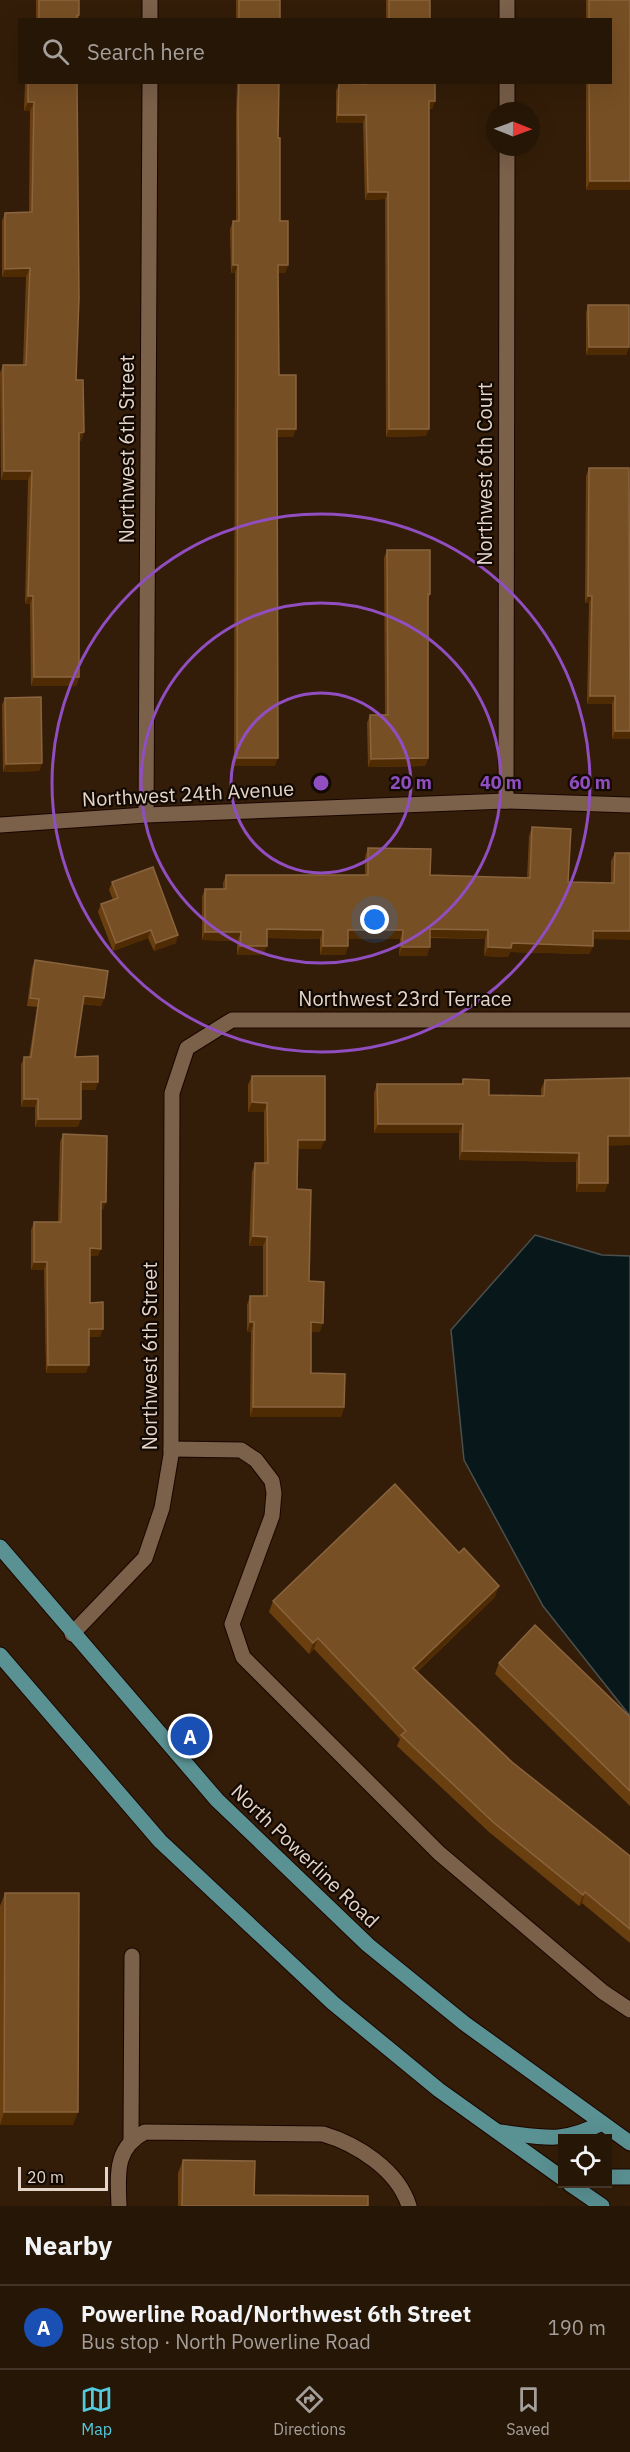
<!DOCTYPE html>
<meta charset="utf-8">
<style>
:root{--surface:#261606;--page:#322314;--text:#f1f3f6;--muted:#a49f9b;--line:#423528;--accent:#54cadd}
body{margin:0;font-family:"IBM Plex Sans",sans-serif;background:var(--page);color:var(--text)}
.controls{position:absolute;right:18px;bottom:18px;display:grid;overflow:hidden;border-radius:0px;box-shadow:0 6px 24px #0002}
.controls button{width:54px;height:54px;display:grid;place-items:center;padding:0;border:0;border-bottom:2px solid var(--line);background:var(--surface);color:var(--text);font:30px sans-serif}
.compass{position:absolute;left:486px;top:102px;width:54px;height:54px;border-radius:50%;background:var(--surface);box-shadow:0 6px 24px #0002;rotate:91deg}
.scale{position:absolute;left:18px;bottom:15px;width:90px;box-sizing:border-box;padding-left:6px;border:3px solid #e5d5c9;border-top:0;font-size:16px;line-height:21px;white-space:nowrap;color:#e5d5c9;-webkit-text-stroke:4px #130903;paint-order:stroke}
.you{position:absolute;left:375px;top:920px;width:21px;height:21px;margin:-15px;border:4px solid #fff;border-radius:50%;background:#1a73e8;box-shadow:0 0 0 9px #1a73e833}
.badge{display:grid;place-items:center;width:39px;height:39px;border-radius:50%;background:var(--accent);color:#fff;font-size:20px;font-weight:700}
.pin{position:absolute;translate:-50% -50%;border:3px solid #fff;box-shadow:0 2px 6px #0006}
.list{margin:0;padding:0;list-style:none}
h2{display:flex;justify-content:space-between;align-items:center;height:78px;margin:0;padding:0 24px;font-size:26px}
h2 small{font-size:20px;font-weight:400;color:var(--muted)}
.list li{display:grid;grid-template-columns:39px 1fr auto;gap:18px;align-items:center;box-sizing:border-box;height:84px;padding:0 24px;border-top:2px solid var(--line)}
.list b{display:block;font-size:22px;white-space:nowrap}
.list p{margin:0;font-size:20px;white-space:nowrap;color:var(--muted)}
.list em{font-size:20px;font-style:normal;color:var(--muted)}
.icon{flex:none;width:33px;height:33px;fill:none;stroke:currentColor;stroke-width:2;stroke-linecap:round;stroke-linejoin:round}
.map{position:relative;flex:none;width:630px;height:2206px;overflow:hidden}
.search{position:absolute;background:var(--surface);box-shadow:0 6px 24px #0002;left:18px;right:18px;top:18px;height:66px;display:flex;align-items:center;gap:15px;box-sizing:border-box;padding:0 21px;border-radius:0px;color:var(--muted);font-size:22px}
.sheet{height:162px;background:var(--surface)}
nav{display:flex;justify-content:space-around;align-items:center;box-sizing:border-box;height:84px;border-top:2px solid var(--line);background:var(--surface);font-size:16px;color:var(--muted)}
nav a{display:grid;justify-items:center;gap:3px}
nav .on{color:var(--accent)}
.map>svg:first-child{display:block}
.water{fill:#08171a;stroke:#4a504e;stroke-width:1.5}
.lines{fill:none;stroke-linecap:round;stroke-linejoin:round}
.minor-casing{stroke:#1a0600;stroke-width:17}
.major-casing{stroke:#1a0600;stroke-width:17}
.minor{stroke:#7b604a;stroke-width:15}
.major{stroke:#5a9193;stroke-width:15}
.wall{fill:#6a3f10}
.shaded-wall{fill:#4f2b04}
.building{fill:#774f24;stroke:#89643e;stroke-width:1.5}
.ring{fill:none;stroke:#904ec1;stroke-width:3}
.labels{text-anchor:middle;stroke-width:4.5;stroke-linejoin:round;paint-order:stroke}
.street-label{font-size:20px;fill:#e5d5c9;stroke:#130903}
.centre{fill:#904ec1;stroke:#130903;stroke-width:3}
.ring-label{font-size:18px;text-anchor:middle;font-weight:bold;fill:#904ec1;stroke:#130903;stroke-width:4.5;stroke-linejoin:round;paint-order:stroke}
</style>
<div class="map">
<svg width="630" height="2206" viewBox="0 0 630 2206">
<rect width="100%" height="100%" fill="#331d08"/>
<path class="water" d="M 535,1235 L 602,1255 L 630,1256 L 630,1716 L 543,1606 L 464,1460 L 451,1330 Z"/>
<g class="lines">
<defs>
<g id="minor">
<path d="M 150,20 L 150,0"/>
<path d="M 507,20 L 507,0"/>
<path d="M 507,111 L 507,82"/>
<path d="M 506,801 L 507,147"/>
<path d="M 146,815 L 150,82"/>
<path d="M 0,825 L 146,815 L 506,801 L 630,805"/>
<path d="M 171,1449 L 241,1450 L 256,1460 L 272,1481 L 274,1493 L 272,1516 L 232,1624 L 243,1657 L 439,1853 L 603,1992 L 630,2010"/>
<path d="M 72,1634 L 145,1558 L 162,1508 L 171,1455 L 172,1093 L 187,1048 L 232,1020 L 630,1020"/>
<path d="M 131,2139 L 132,1956"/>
<path d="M 119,2206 C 118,2175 114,2148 145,2132 L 323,2134 C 357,2144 398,2170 409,2206"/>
</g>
<g id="major">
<path d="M 0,1547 L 217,1800 L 368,1945 L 464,2023 L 630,2143"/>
<path d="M 0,1655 L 160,1841 L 333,2003 L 439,2090 L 562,2178"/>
<path d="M 500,2132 C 544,2137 561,2144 602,2123"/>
<path d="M 608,2177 L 630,2177"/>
<path d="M 570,2184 L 602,2206"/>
</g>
</defs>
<use href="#minor" class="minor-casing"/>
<use href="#major" class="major-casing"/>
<use href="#minor" class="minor"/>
<use href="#major" class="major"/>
</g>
<g class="wall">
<path d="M 36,0 L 79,0 L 79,15 L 78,20 L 36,20 Z"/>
<rect x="236" y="0" width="44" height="20"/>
<rect x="386" y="0" width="44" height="20"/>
<path d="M 586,0 L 630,0 L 630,190 L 586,190 L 586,82 L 610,82 L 610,20 L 586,20 Z"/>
<path d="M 25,82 L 77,82 L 76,380 L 84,432 L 81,441 L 79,441 L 79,677 L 76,686 L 31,686 L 30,604 L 25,604 L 28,480 L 1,480 L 0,373 L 3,365 L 23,365 L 26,277 L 2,277 L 2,221 L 5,213 L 29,212 L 30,111 L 24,111 Z"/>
<path d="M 237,82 L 279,82 L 278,138 L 280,221 L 288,265 L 285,273 L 278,273 L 279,375 L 293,437 L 277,437 L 275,766 L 234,766 L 235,273 L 231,273 L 230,229 L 233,221 L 236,221 L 236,115 Z"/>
<path d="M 363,82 L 435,82 L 435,101 L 432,109 L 429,109 L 426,436 L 386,437 L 385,199 L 365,200 L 363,123 L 336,123 L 336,91 L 339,83 L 363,84 Z"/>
<path d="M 588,305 L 629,347 L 626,355 L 586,355 L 586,313 Z"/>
<path d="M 589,468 L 630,548 L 630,739 L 612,739 L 612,704 L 587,704 L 589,603 L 585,603 L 586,476 Z"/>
<path d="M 387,550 L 430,594 L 428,601 L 428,758 L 425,766 L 368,767 L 367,723 L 370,715 L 385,715 L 384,558 Z"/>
<path d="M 5,698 L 42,763 L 39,771 L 3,772 L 2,705 Z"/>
<path d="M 532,827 L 568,882 L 611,883 L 611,861 L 615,853 L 630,853 L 593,939 L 593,946 L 589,954 L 510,952 L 508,957 L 484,956 L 485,939 L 430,938 L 427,956 L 399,956 L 400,939 L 348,939 L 348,946 L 345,955 L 320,955 L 320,939 L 267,938 L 263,955 L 237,955 L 237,941 L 202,940 L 202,897 L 205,889 L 223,889 L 223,883 L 226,875 L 365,875 L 365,857 L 368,848 L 430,875 L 527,878 L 529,836 Z"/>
<path d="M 112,882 L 176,943 L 154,951 L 148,938 L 113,951 L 98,912 L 101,904 L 113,900 L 109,890 Z"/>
<path d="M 35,960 L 104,998 L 101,1006 L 83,1004 L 75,1057 L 98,1082 L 95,1090 L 81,1090 L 78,1127 L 35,1127 L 35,1107 L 21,1107 L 21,1065 L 24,1057 L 29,1057 L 37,1007 L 27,1006 L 32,968 Z"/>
<path d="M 252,1076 L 321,1149 L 298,1149 L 297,1189 L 309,1281 L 320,1332 L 311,1332 L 311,1373 L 344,1407 L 341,1417 L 250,1417 L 251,1332 L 247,1332 L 247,1305 L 250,1296 L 263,1296 L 263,1246 L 249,1246 L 252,1172 L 255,1163 L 264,1163 L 264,1112 L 248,1112 L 248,1085 Z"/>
<path d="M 463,1079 L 489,1095 L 541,1096 L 541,1089 L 545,1080 L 630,1145 L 608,1145 L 605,1192 L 576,1192 L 576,1162 L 459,1160 L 459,1133 L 374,1133 L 374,1093 L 377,1084 L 462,1084 Z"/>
<path d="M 63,1134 L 103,1210 L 101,1210 L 98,1256 L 90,1256 L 90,1303 L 100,1337 L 89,1337 L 86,1373 L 46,1373 L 44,1270 L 31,1270 L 31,1230 L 34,1222 L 58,1222 L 60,1142 Z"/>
<path d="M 495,1597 L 417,1672 L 512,1762 L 630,1856 L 630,1943 L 582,1903 L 579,1906 L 489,1832 L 397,1746 L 400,1739 L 314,1649 L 309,1654 L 269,1612 L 273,1601 Z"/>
<path d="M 499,1663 L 630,1717 L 630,1806 L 495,1674 Z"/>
<path d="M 5,1893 L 73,2125 L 0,2125 L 0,1906 Z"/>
<path d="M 183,2160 L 254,2195 L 368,2206 L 178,2206 L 178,2173 Z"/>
</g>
<g class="shaded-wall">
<path d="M 429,101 L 435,101 L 432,109 L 426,109 Z"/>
<path d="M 28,102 L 34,102 L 30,111 L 24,111 Z"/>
<path d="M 338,115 L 366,115 L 363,123 L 336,123 Z"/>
<path d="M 590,181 L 630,181 L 630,190 L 586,190 Z"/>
<path d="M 368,192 L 388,192 L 385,199 L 365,200 Z"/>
<path d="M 233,265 L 238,265 L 235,273 L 231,273 Z"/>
<path d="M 278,265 L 288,265 L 285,273 L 275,273 Z"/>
<path d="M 30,268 L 26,277 L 2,277 L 5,269 Z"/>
<path d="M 589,347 L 629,347 L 626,355 L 586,355 Z"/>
<path d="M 277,429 L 296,429 L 293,437 L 274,437 Z"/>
<path d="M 389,429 L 429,429 L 426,436 L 386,437 Z"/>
<path d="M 84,432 L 81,441 L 76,441 L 79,433 Z"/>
<path d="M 4,471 L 32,471 L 28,480 L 1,480 Z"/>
<path d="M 28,596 L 33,596 L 30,604 L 25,604 Z"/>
<path d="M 588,596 L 592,596 L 589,603 L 585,603 Z"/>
<path d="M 34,677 L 79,677 L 76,686 L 31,686 Z"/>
<path d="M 590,696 L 615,696 L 612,704 L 587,704 Z"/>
<path d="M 615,731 L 630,731 L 630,739 L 612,739 Z"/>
<path d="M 237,758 L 278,758 L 275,766 L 234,766 Z"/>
<path d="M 428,758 L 425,766 L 368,767 L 371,759 Z"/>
<path d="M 42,763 L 39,771 L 3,772 L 6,764 Z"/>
<path d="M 267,929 L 323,930 L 320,939 L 264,938 Z"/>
<path d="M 430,929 L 488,930 L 485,939 L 427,937 Z"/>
<path d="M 151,930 L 148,938 L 113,951 L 116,943 Z"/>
<path d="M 348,930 L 403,930 L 400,939 L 345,939 Z"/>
<path d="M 593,931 L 630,931 L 630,940 L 590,939 Z"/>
<path d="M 205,932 L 241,932 L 237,941 L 202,940 Z"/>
<path d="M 178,935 L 176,943 L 154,951 L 156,943 Z"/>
<path d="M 512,943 L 593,946 L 589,954 L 510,952 L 508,957 L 484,956 L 488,947 Z"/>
<path d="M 240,946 L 267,946 L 263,955 L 237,955 Z"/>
<path d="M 323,946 L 348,946 L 345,955 L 320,955 Z"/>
<path d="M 402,947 L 430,947 L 427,956 L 399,956 Z"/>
<path d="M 84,996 L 104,998 L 101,1006 L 81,1003 Z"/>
<path d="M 81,1082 L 98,1082 L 95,1090 L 78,1090 Z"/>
<path d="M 24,1099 L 38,1099 L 35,1107 L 21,1107 Z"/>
<path d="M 252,1102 L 267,1103 L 264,1112 L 248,1112 Z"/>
<path d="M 38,1119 L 81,1119 L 78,1127 L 35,1127 Z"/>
<path d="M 378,1124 L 463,1124 L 459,1133 L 374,1133 Z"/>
<path d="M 608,1136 L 630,1136 L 630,1145 L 605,1146 Z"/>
<path d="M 298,1140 L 325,1140 L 321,1149 L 295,1149 Z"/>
<path d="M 462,1151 L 579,1153 L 576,1162 L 459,1160 Z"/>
<path d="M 579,1183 L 608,1183 L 605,1192 L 576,1192 Z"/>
<path d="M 101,1202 L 106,1202 L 103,1210 L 98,1210 Z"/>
<path d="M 253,1236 L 267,1237 L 263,1246 L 249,1246 Z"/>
<path d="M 90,1248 L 101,1249 L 98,1256 L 87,1256 Z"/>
<path d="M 34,1262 L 47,1262 L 44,1270 L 31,1270 Z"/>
<path d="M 250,1322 L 254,1322 L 251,1332 L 247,1332 Z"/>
<path d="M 311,1322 L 323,1323 L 320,1332 L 308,1332 Z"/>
<path d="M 89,1329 L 103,1329 L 100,1337 L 87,1337 Z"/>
<path d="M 48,1365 L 89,1365 L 86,1373 L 46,1373 Z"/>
<path d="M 253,1407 L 344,1407 L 341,1417 L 250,1417 Z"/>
<path d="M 499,1586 L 495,1597 L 409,1679 L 413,1668 Z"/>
<path d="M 318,1638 L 314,1649 L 309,1654 L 313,1643 Z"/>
<path d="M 585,1892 L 582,1903 L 579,1906 L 583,1895 Z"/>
<path d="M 4,2112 L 78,2112 L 73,2125 L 0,2125 Z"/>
</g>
<g class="building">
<path d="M 39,0 L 79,0 L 79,15 L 77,15 L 77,20 L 39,20 Z"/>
<path d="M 239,0 L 280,0 L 280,20 L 242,20 L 242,19 L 239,19 Z"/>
<rect x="389" y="0" width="41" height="20"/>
<path d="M 589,0 L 630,0 L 630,181 L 590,181 L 589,82 L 610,82 L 610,20 L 589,20 Z"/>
<path d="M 28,82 L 77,82 L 79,298 L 76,380 L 83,380 L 84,432 L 79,433 L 79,677 L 34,677 L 33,596 L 28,596 L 32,471 L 4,471 L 3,365 L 26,365 L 30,268 L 5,269 L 5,213 L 32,212 L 34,102 L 28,102 Z"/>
<path d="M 239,82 L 279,82 L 278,138 L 280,138 L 280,221 L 288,221 L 288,265 L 278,265 L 279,375 L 296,375 L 296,429 L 277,429 L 278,758 L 237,758 L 238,265 L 233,265 L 233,221 L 239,221 L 238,107 Z"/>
<path d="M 366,82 L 435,82 L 435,101 L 429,101 L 429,429 L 389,429 L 388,192 L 368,192 L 366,115 L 338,115 L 339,83 L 366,84 Z"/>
<path d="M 588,305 L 629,305 L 629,347 L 589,347 Z"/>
<path d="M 589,468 L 629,468 L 630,731 L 615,731 L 615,696 L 590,696 L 592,596 L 588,596 Z"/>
<path d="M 387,550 L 430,550 L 430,594 L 428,594 L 428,758 L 371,759 L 370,715 L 388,715 Z"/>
<path d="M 41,697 L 42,763 L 6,764 L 5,698 Z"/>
<path d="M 532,827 L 571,829 L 568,882 L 614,883 L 615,853 L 630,853 L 630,931 L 593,931 L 593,946 L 512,943 L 511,948 L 488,947 L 488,930 L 430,929 L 430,947 L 402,947 L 403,930 L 348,930 L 348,946 L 323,946 L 323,930 L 267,929 L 267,946 L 240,946 L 241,932 L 205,932 L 205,889 L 226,889 L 226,875 L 368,875 L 368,848 L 431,849 L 430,875 L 530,878 Z"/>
<path d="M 153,867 L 178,935 L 156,943 L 151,930 L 116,943 L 101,904 L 118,898 L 112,882 Z"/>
<path d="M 35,960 L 108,971 L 104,998 L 84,996 L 75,1057 L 98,1056 L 98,1082 L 81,1082 L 81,1119 L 38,1119 L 38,1099 L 24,1099 L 24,1057 L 31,1057 L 39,999 L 30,998 Z"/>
<path d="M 252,1076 L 325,1076 L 325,1140 L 298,1140 L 297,1189 L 311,1190 L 309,1281 L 324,1282 L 323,1323 L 311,1322 L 311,1373 L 345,1374 L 344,1407 L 253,1407 L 254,1322 L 250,1322 L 250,1296 L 267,1296 L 267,1237 L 253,1236 L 255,1163 L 268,1163 L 267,1103 L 252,1102 Z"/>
<path d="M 630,1078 L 630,1136 L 608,1136 L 608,1183 L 579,1183 L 579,1153 L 462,1151 L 463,1124 L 378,1124 L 377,1084 L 463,1084 L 463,1079 L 489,1080 L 489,1095 L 544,1096 L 545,1080 Z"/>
<path d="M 63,1134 L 107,1136 L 106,1202 L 101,1202 L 101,1249 L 90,1248 L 90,1303 L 103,1302 L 103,1329 L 89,1329 L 89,1365 L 48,1365 L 47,1262 L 34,1262 L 34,1222 L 61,1222 Z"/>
<path d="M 395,1484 L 459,1553 L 464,1548 L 499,1586 L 413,1668 L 512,1762 L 630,1856 L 630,1929 L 585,1892 L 583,1895 L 493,1822 L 401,1735 L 406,1731 L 318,1638 L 313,1643 L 273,1601 Z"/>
<path d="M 535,1625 L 630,1717 L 630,1791 L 499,1663 Z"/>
<path d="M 5,1893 L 79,1893 L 78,2112 L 4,2112 Z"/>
<path d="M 183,2160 L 255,2161 L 254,2195 L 368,2196 L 368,2206 L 182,2206 Z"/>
</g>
<g class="ring">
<circle cx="321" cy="783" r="90"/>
<circle cx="321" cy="783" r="180"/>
<circle cx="321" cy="783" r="269"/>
</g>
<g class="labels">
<g class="street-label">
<text transform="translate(127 449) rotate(-90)" y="7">Northwest 6th Street</text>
<text transform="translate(485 474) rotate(-90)" y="7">Northwest 6th Court</text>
<text transform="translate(188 794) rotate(-3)" y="7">Northwest 24th Avenue</text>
<text x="405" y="1006">Northwest 23rd Terrace</text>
<text transform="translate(150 1356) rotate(-90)" y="7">Northwest 6th Street</text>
<text transform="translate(305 1856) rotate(44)" y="7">North Powerline Road</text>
</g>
</g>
<circle cx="321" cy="783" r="9" class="centre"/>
<g class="ring-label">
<text x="411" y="789">20 m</text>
<text x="501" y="789">40 m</text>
<text x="590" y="789">60 m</text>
</g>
</svg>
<div class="controls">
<button><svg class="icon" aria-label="locate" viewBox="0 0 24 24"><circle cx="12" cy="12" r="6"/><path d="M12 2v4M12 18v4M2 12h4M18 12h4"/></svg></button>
</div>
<svg class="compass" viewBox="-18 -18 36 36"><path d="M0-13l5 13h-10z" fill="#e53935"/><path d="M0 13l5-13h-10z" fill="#a49f9b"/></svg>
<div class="scale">20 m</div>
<div class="you"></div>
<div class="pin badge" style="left:190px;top:1736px;background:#1a4fb4">A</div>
<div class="search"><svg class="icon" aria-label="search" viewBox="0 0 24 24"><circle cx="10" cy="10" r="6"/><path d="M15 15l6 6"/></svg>Search here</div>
</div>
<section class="sheet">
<h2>Nearby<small></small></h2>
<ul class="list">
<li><span class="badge" style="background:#1a4fb4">A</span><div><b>Powerline Road/Northwest 6th Street</b><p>Bus stop · North Powerline Road</p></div><em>190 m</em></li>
</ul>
</section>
<nav>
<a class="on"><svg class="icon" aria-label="map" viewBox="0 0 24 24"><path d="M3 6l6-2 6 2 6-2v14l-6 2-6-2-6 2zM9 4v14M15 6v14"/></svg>Map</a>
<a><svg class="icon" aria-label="directions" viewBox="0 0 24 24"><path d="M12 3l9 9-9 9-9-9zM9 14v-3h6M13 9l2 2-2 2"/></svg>Directions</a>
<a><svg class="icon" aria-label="saved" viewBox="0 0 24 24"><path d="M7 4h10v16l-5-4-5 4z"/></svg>Saved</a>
</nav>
